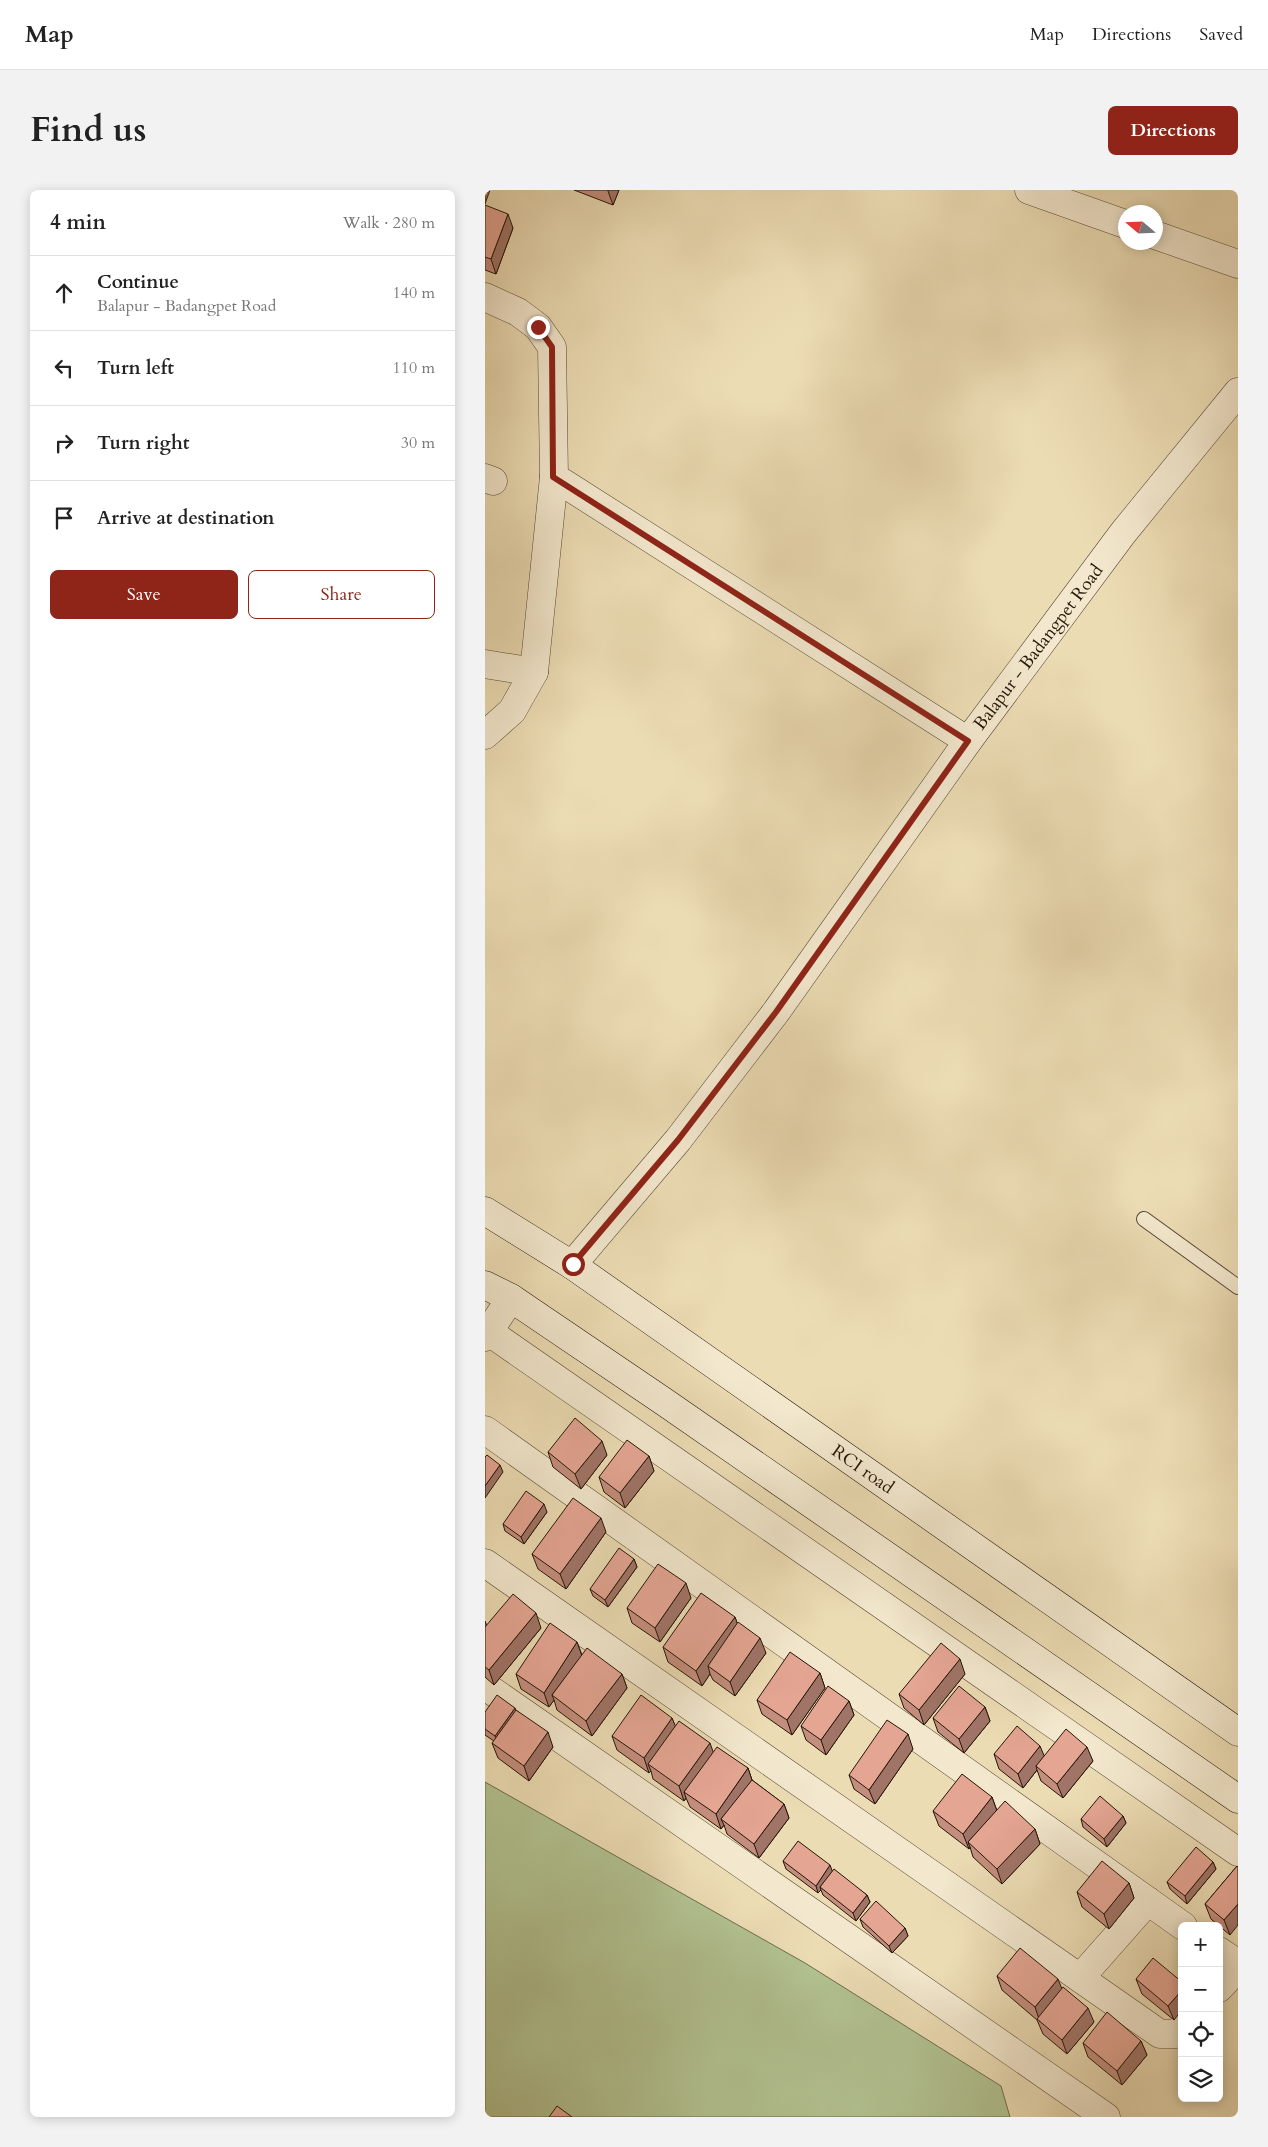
<!DOCTYPE html>
<meta charset="utf-8">
<style>
:root{--surface:#fff;--page:#f2f2f2;--text:#222;--muted:#767676;--line:#e0e0e0;--accent:#8f2418}
body{margin:0;font-family:Cardo,serif;background:var(--page);color:var(--text)}
.controls{position:absolute;right:15px;bottom:15px;display:grid;overflow:hidden;border-radius:8px;box-shadow:0 2px 12px #0003}
.controls button{width:45px;height:45px;display:grid;place-items:center;padding:0;border:0;border-bottom:1px solid var(--line);background:var(--surface);color:var(--text);font:25px sans-serif}
.compass{position:absolute;left:633px;top:15px;width:45px;height:45px;border-radius:50%;background:var(--surface);box-shadow:0 2px 12px #0003;rotate:289deg}
.stop{position:absolute;width:15px;height:15px;margin:-11px;border:4px solid #8f2418;border-radius:50%;background:#fff}
.stop.end{background:#8f2418;border-color:#fff;box-shadow:0 1px 5px #0008}
.list{margin:0;padding:0;list-style:none}
h2{display:flex;justify-content:space-between;align-items:center;height:65px;margin:0;padding:0 20px;font-size:21px}
h2 small{font-size:16px;font-weight:400;color:var(--muted)}
.list li{display:grid;grid-template-columns:32px 1fr auto;gap:15px;align-items:center;box-sizing:border-box;height:75px;padding:0 20px;border-top:1px solid var(--line)}
.list b{display:block;font-size:19px;white-space:nowrap}
.list p{margin:0;font-size:16px;white-space:nowrap;color:var(--muted)}
.list em{font-size:16px;font-style:normal;color:var(--muted)}
.actions{display:flex;gap:10px;padding:15px 20px}
.actions a{flex:1;padding:11px 0;border:1px solid var(--accent);border-radius:8px;text-align:center;font-size:18px;color:var(--accent)}
.actions .main{background:var(--accent);color:#fff}
.icon{flex:none;width:28px;height:28px;fill:none;stroke:currentColor;stroke-width:2;stroke-linecap:round;stroke-linejoin:round}
.map{position:relative;flex:none;width:753px;height:1927px;overflow:hidden;border-radius:8px}
header{display:flex;align-items:center;gap:30px;box-sizing:border-box;height:70px;padding:0 25px;background:var(--surface);border-bottom:1px solid var(--line)}
header strong{font-size:24px}
nav{display:flex;gap:28px;margin-inline-start:auto;font-size:18px}
.intro{display:flex;align-items:center;justify-content:space-between;box-sizing:border-box;height:120px;padding:0 30px}
h1{margin:0;font-size:35px}
.button{padding:12px 22px;border-radius:8px;background:var(--accent);color:#fff;font-size:18px;font-weight:700}
main{display:flex;gap:30px;padding:0 30px}
aside{flex:1;background:var(--surface);border-radius:8px;box-shadow:0 2px 12px #0003}
.map>svg:first-child{display:block}
.green{fill:#b2c291;stroke:#6c6c4c}
.lines{fill:none;stroke-linecap:round;stroke-linejoin:round}
.service-casing{stroke:#574833;stroke-width:16}
.minor-casing{stroke:#574833;stroke-width:29}
.tertiary-casing{stroke:#574833;stroke-width:29}
.secondary-casing{stroke:#251608;stroke-width:29}
.service{stroke:#f3e8ce;stroke-width:14}
.minor{stroke:#f3e8ce;stroke-width:28}
.tertiary{stroke:#f3e8ce;stroke-width:28}
.secondary{stroke:#f3e8ce;stroke-width:28}
.wall{fill:#c48e7e;stroke:#251608}
.shaded-wall{fill:#a07467;stroke:#251608}
.building{fill:#e4a593;stroke:#251608}
.route{stroke:#8f2418;stroke-width:6}
.labels{text-anchor:middle;stroke-width:4;stroke-linejoin:round;paint-order:stroke}
.street-label{font-size:18px;fill:#251608;stroke:#f3e8ce}
</style>
<header>
<strong>Map</strong>
<nav><a>Map</a><a>Directions</a><a>Saved</a></nav>
</header>
<div class="intro"><h1>Find us</h1><a class="button">Directions</a></div>
<main>
<aside>
<h2>4 min<small>Walk · 280 m</small></h2>
<ul class="list">
<li><svg class="icon" aria-label="ahead" viewBox="0 0 24 24"><path d="M12 20V5M6 11l6-6 6 6"/></svg><div><b>Continue</b><p>Balapur - Badangpet Road</p></div><em>140 m</em></li>
<li><svg class="icon" aria-label="left" viewBox="0 0 24 24"><path d="M17 20v-9H6M10 6l-5 5 5 5"/></svg><div><b>Turn left</b></div><em>110 m</em></li>
<li><svg class="icon" aria-label="right" viewBox="0 0 24 24"><path d="M7 20v-9h11M14 6l5 5-5 5"/></svg><div><b>Turn right</b></div><em>30 m</em></li>
<li><svg class="icon" aria-label="arrive" viewBox="0 0 24 24"><path d="M6 21V4h12l-3 4 3 4H6"/></svg><div><b>Arrive at destination</b></div></li>
</ul>
<div class="actions"><a class="main">Save</a><a>Share</a></div>
</aside>
<div class="map">
<svg width="753" height="1927" viewBox="0 0 753 1927">
<rect width="100%" height="100%" fill="#ecdcb4"/>
<filter id="stains"><feTurbulence type="fractalNoise" baseFrequency=".004" numOctaves="4"/><feColorMatrix values="0 0 0 0 .2 0 0 0 0 .09 0 0 0 0 .02 0 0 0 .5 -.17"/></filter>
<radialGradient id="worn" r=".72"><stop offset=".6" stop-color="#630" stop-opacity="0"/><stop offset="1" stop-color="#630" stop-opacity=".3"/></radialGradient>
<path class="green" d="M 0,1592 L 320,1773 L 516,1896 L 525,1927 L 0,1927 Z"/>
<g class="lines">
<defs>
<path id="service" d="M 659,1029 L 753,1097"/>
<g id="minor">
<path d="M 544,0 L 640,34"/>
<path d="M 670,45 L 753,74"/>
<path d="M 0,107 L 33,122 L 53,137 L 67,157 L 69,287 L 483,551"/>
<path d="M 0,288 L 8,291"/>
<path d="M 0,474 L 49,482 L 69,287"/>
<path d="M 0,545 L 27,521 L 49,482"/>
<path d="M 4,1142 L 753,1662"/>
<path d="M 0,1147 L 26,1108"/>
<path d="M 0,1240 L 698,1736"/>
<path d="M 0,1373 L 675,1844 L 691,1844 L 697,1838"/>
<path d="M 0,1496 L 621,1927"/>
<path d="M 734,1761 L 753,1774"/>
<path d="M 595,1788 L 663,1711"/>
<path d="M 734,1798 L 753,1778"/>
</g>
<path id="tertiary" d="M 87,1075 L 193,950 L 291,822 L 483,551 L 638,343 L 753,202"/>
<g id="secondary">
<path d="M 0,1021 L 87,1075 L 753,1542"/>
<path d="M 0,1095 L 26,1108 L 178,1211 L 753,1609"/>
</g>
</defs>
<use href="#service" class="service-casing"/>
<use href="#minor" class="minor-casing"/>
<use href="#tertiary" class="tertiary-casing"/>
<use href="#secondary" class="secondary-casing"/>
<use href="#service" class="service"/>
<use href="#minor" class="minor"/>
<use href="#tertiary" class="tertiary"/>
<use href="#secondary" class="secondary"/>
</g>
<g class="wall">
<path d="M 89,0 L 134,0 L 128,15 Z"/>
<path d="M 0,15 L 28,38 L 11,84 L 0,80 Z"/>
<path d="M 63,1262 L 122,1265 L 96,1299 L 68,1277 Z"/>
<path d="M 164,1266 L 169,1281 L 140,1318 L 119,1302 L 114,1287 Z"/>
<path d="M 62,1322 L 39,1354 L 20,1341 L 18,1334 Z"/>
<path d="M 121,1342 L 81,1399 L 53,1379 L 47,1364 Z"/>
<path d="M 149,1369 L 152,1377 L 123,1417 L 108,1406 L 105,1399 Z"/>
<path d="M 206,1408 L 175,1452 L 147,1433 L 142,1418 Z"/>
<path d="M 250,1427 L 252,1433 L 281,1463 L 250,1506 L 228,1490 L 225,1484 L 217,1496 L 183,1472 L 178,1457 Z"/>
<path d="M 0,1431 L 2,1436 L 56,1438 L 9,1495 L 0,1487 Z"/>
<path d="M 92,1452 L 97,1465 L 137,1484 L 142,1498 L 107,1546 L 72,1520 L 69,1510 L 64,1517 L 36,1499 L 31,1484 Z"/>
<path d="M 335,1483 L 340,1498 L 307,1545 L 277,1524 L 272,1510 Z"/>
<path d="M 480,1484 L 439,1535 L 419,1518 L 414,1504 Z"/>
<path d="M 364,1511 L 369,1525 L 341,1565 L 321,1550 L 316,1536 Z"/>
<path d="M 500,1517 L 505,1531 L 479,1563 L 453,1542 L 448,1528 Z"/>
<path d="M 31,1520 L 68,1557 L 44,1591 L 13,1568 L 7,1553 L 9,1551 L 0,1545 L 0,1522 Z"/>
<path d="M 187,1528 L 190,1536 L 228,1562 L 263,1578 L 267,1590 L 299,1614 L 304,1628 L 274,1668 L 242,1644 L 239,1635 L 236,1639 L 205,1617 L 201,1608 L 199,1611 L 168,1589 L 166,1581 L 164,1583 L 132,1560 L 127,1546 Z"/>
<path d="M 428,1559 L 390,1614 L 369,1599 L 364,1585 Z"/>
<path d="M 509,1564 L 559,1566 L 608,1571 L 578,1608 L 556,1591 L 552,1580 L 538,1598 L 514,1579 Z"/>
<path d="M 507,1607 L 512,1621 L 550,1639 L 555,1654 L 517,1694 L 488,1667 L 485,1657 L 484,1659 L 454,1636 L 448,1621 Z"/>
<path d="M 638,1626 L 641,1633 L 622,1657 L 598,1637 L 596,1629 Z"/>
<path d="M 298,1671 L 347,1681 L 382,1705 L 385,1712 L 371,1731 L 338,1705 L 336,1700 L 333,1703 L 301,1679 Z"/>
<path d="M 728,1672 L 731,1679 L 702,1714 L 685,1699 L 682,1692 Z"/>
<path d="M 752,1676 L 745,1745 L 726,1729 L 720,1714 Z"/>
<path d="M 644,1693 L 649,1708 L 624,1739 L 597,1717 L 592,1702 Z"/>
<path d="M 375,1729 L 420,1738 L 423,1746 L 407,1763 L 378,1737 Z"/>
<path d="M 512,1786 L 577,1799 L 609,1832 L 582,1864 L 558,1844 L 552,1830 L 517,1800 Z"/>
<path d="M 651,1789 L 697,1792 L 689,1830 L 657,1804 Z"/>
<path d="M 656,1851 L 662,1865 L 637,1895 L 603,1867 L 598,1853 Z"/>
</g>
<g class="shaded-wall">
<path d="M 0,0 L 5,0 L 0,14 Z"/>
<path d="M 123,0 L 134,0 L 128,15 L 123,1 Z"/>
<path d="M 23,24 L 28,38 L 11,84 L 6,69 Z"/>
<path d="M 117,1251 L 122,1265 L 96,1299 L 90,1284 Z"/>
<path d="M 164,1266 L 169,1281 L 140,1318 L 135,1303 Z"/>
<path d="M 15,1275 L 18,1282 L 0,1308 L 0,1296 Z"/>
<path d="M 59,1314 L 62,1322 L 39,1354 L 36,1347 Z"/>
<path d="M 116,1328 L 121,1342 L 81,1399 L 75,1384 Z"/>
<path d="M 149,1369 L 152,1377 L 123,1417 L 120,1410 Z"/>
<path d="M 201,1393 L 206,1408 L 175,1452 L 170,1438 Z"/>
<path d="M 51,1423 L 56,1438 L 9,1495 L 4,1480 Z"/>
<path d="M 250,1427 L 255,1441 L 223,1476 L 225,1484 L 217,1496 L 211,1481 Z"/>
<path d="M 275,1448 L 281,1463 L 250,1506 L 245,1492 Z"/>
<path d="M 92,1452 L 97,1466 L 67,1505 L 69,1510 L 64,1517 L 59,1503 Z"/>
<path d="M 475,1469 L 480,1484 L 439,1535 L 434,1520 Z"/>
<path d="M 335,1483 L 340,1498 L 307,1545 L 302,1530 Z"/>
<path d="M 137,1484 L 142,1498 L 107,1546 L 101,1531 Z"/>
<path d="M 364,1511 L 369,1525 L 341,1565 L 336,1550 Z"/>
<path d="M 500,1517 L 505,1531 L 479,1563 L 474,1549 Z"/>
<path d="M 30,1518 L 33,1526 L 13,1554 L 10,1546 Z"/>
<path d="M 187,1528 L 193,1542 L 163,1574 L 166,1581 L 164,1583 L 159,1568 Z"/>
<path d="M 63,1542 L 68,1557 L 44,1591 L 39,1576 Z"/>
<path d="M 423,1544 L 428,1559 L 390,1614 L 384,1600 Z"/>
<path d="M 225,1553 L 230,1567 L 199,1602 L 201,1608 L 199,1611 L 194,1596 Z"/>
<path d="M 555,1556 L 561,1570 L 551,1576 L 552,1580 L 538,1598 L 533,1584 Z"/>
<path d="M 602,1557 L 608,1571 L 578,1608 L 572,1594 Z"/>
<path d="M 263,1578 L 268,1593 L 236,1629 L 239,1635 L 236,1639 L 231,1624 Z"/>
<path d="M 507,1607 L 512,1621 L 483,1652 L 485,1657 L 484,1659 L 478,1644 Z"/>
<path d="M 299,1614 L 304,1628 L 274,1668 L 269,1654 Z"/>
<path d="M 638,1626 L 641,1633 L 622,1657 L 619,1649 Z"/>
<path d="M 550,1639 L 555,1654 L 517,1694 L 512,1679 Z"/>
<path d="M 728,1672 L 731,1679 L 702,1714 L 700,1706 Z"/>
<path d="M 345,1675 L 348,1683 L 335,1697 L 336,1700 L 333,1703 L 331,1696 Z"/>
<path d="M 644,1693 L 649,1708 L 624,1739 L 619,1724 Z"/>
<path d="M 382,1705 L 385,1712 L 371,1731 L 368,1723 Z"/>
<path d="M 753,1714 L 753,1735 L 745,1745 L 739,1730 Z"/>
<path d="M 420,1738 L 423,1746 L 407,1763 L 404,1756 Z"/>
<path d="M 573,1789 L 579,1804 L 555,1832 L 550,1817 Z"/>
<path d="M 697,1800 L 697,1820 L 689,1830 L 683,1816 Z"/>
<path d="M 603,1818 L 609,1832 L 582,1864 L 577,1850 Z"/>
<path d="M 656,1851 L 662,1865 L 637,1895 L 632,1881 Z"/>
</g>
<g class="building">
<path d="M 0,15 L 23,24 L 6,69 L 0,67 Z"/>
<path d="M 90,1228 L 117,1251 L 90,1284 L 63,1262 Z"/>
<path d="M 142,1250 L 164,1266 L 135,1303 L 114,1287 Z"/>
<path d="M 2,1265 L 15,1275 L 0,1296 L 0,1267 Z"/>
<path d="M 41,1301 L 59,1314 L 36,1347 L 18,1334 Z"/>
<path d="M 88,1308 L 116,1328 L 75,1384 L 47,1364 Z"/>
<path d="M 134,1358 L 149,1369 L 120,1410 L 105,1399 Z"/>
<path d="M 173,1374 L 201,1393 L 170,1438 L 142,1418 Z"/>
<path d="M 216,1403 L 250,1427 L 211,1481 L 178,1457 Z"/>
<path d="M 28,1404 L 51,1423 L 4,1480 L 0,1477 L 0,1437 Z"/>
<path d="M 253,1432 L 275,1448 L 245,1492 L 223,1476 Z"/>
<path d="M 65,1433 L 92,1452 L 59,1503 L 31,1484 Z"/>
<path d="M 456,1453 L 475,1469 L 434,1520 L 414,1504 Z"/>
<path d="M 102,1458 L 137,1484 L 101,1531 L 67,1505 Z"/>
<path d="M 305,1462 L 335,1483 L 302,1530 L 272,1510 Z"/>
<path d="M 343,1496 L 364,1511 L 336,1550 L 316,1536 Z"/>
<path d="M 474,1496 L 500,1517 L 474,1549 L 448,1528 Z"/>
<path d="M 12,1505 L 30,1518 L 10,1546 L 0,1539 L 0,1522 Z"/>
<path d="M 156,1505 L 187,1528 L 159,1568 L 127,1546 Z"/>
<path d="M 31,1520 L 63,1542 L 39,1576 L 7,1553 Z"/>
<path d="M 402,1530 L 423,1544 L 384,1600 L 364,1585 Z"/>
<path d="M 194,1531 L 225,1553 L 194,1596 L 163,1574 Z"/>
<path d="M 532,1536 L 555,1556 L 533,1584 L 509,1564 Z"/>
<path d="M 581,1539 L 602,1557 L 572,1594 L 551,1576 Z"/>
<path d="M 232,1557 L 263,1578 L 231,1624 L 199,1602 Z"/>
<path d="M 477,1584 L 507,1607 L 478,1644 L 448,1621 Z"/>
<path d="M 267,1590 L 299,1614 L 269,1654 L 236,1629 Z"/>
<path d="M 615,1606 L 638,1626 L 619,1649 L 596,1629 Z"/>
<path d="M 520,1611 L 550,1639 L 512,1679 L 483,1652 Z"/>
<path d="M 313,1651 L 345,1675 L 331,1696 L 298,1671 Z"/>
<path d="M 711,1657 L 728,1672 L 700,1706 L 682,1692 Z"/>
<path d="M 617,1671 L 644,1693 L 619,1724 L 592,1702 Z"/>
<path d="M 752,1676 L 753,1677 L 753,1714 L 739,1730 L 720,1714 Z"/>
<path d="M 349,1679 L 382,1705 L 368,1723 L 335,1697 Z"/>
<path d="M 391,1711 L 420,1738 L 404,1756 L 375,1729 Z"/>
<path d="M 535,1758 L 573,1789 L 550,1817 L 512,1786 Z"/>
<path d="M 668,1768 L 697,1792 L 697,1800 L 683,1816 L 651,1789 Z"/>
<path d="M 578,1797 L 603,1818 L 577,1850 L 552,1829 Z"/>
<path d="M 622,1822 L 656,1851 L 632,1881 L 598,1853 Z"/>
<path d="M 72,1916 L 87,1927 L 64,1927 Z"/>
</g>
<g class="lines">
<path class="route" d="M 53,137 L 67,157 L 68,287 L 483,551 L 291,822 L 193,950 L 88,1074"/>
</g>
<g class="labels">
<g class="street-label">
<text transform="translate(553 457) rotate(-53)" y="6">Balapur - Badangpet Road</text>
<text transform="translate(378 1279) rotate(35)" y="6">RCI road</text>
</g>
</g>
<rect width="100%" height="100%" filter="url(#stains)"/>
<rect width="100%" height="100%" fill="url(#worn)"/>
</svg>
<div class="controls">
<button>+</button>
<button>−</button>
<button><svg class="icon" aria-label="locate" viewBox="0 0 24 24"><circle cx="12" cy="12" r="6"/><path d="M12 2v4M12 18v4M2 12h4M18 12h4"/></svg></button>
<button><svg class="icon" aria-label="layers" viewBox="0 0 24 24"><path d="M12 4l9 5-9 5-9-5zM3 14l9 5 9-5"/></svg></button>
</div>
<svg class="compass" viewBox="-18 -18 36 36"><path d="M0-13l5 13h-10z" fill="#e53935"/><path d="M0 13l5-13h-10z" fill="#767676"/></svg>
<div class="stop" style="left:88px;top:1074px"></div>
<div class="stop end" style="left:53px;top:137px"></div>
</div>
</main>
